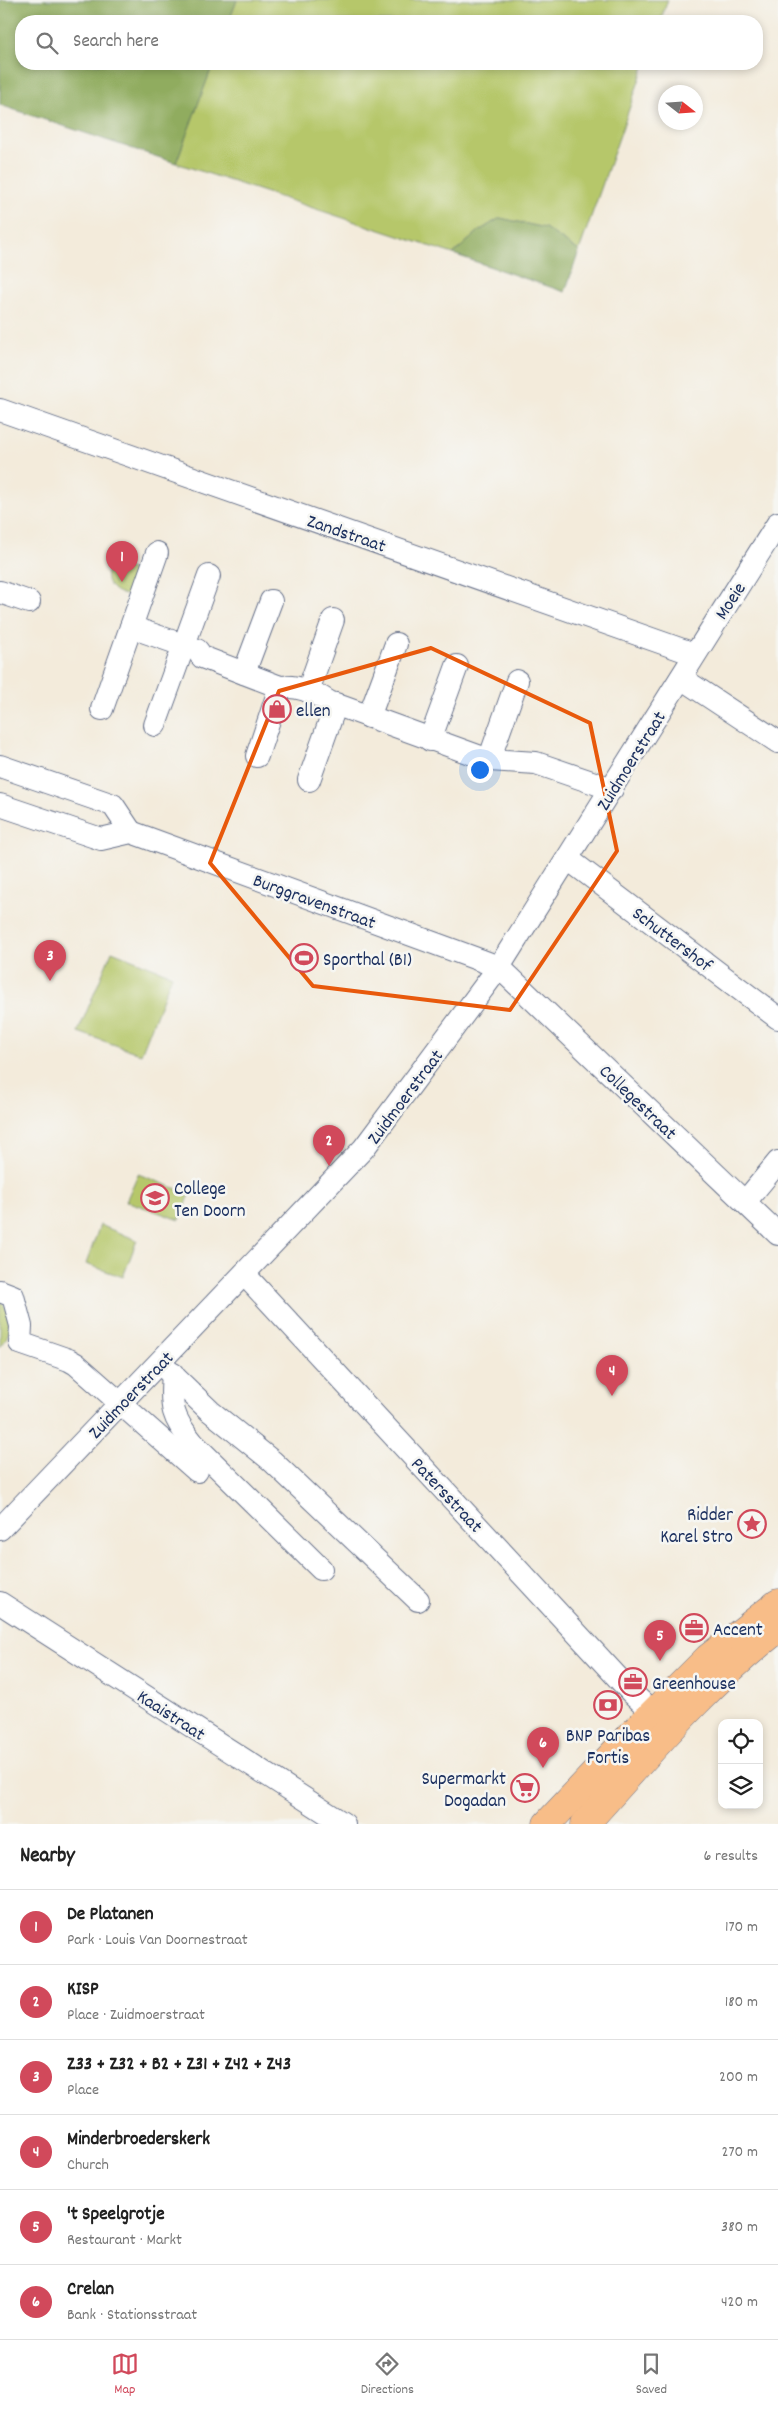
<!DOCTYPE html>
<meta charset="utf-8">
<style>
:root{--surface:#fff;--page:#f6f6f6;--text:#222;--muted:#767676;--line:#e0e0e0;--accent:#d1495b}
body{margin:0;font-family:Dekko,sans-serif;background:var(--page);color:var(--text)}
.controls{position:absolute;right:15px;bottom:15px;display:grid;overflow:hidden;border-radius:10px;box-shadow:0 2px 8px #0003}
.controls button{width:45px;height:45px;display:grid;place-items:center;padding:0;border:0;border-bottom:1px solid var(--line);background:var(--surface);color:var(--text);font:25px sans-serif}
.compass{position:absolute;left:658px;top:85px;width:45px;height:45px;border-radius:50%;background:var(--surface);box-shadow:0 2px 8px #0003;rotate:107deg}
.you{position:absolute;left:479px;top:769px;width:18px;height:18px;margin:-12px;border:4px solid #fff;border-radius:50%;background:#1a73e8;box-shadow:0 0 0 8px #1a73e833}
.badge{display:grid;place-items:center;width:32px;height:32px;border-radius:50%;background:var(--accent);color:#fff;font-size:16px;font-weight:700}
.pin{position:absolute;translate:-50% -41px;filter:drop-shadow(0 1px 2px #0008)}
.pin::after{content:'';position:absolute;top:26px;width:18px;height:15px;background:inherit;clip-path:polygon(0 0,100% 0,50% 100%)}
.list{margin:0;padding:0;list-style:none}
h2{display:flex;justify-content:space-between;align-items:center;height:65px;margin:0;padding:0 20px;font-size:21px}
h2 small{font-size:16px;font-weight:400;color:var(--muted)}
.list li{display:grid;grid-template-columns:32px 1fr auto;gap:15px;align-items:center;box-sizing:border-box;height:75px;padding:0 20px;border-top:1px solid var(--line)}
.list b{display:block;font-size:19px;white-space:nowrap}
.list p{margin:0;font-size:16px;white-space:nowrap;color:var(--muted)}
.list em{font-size:16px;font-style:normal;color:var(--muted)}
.icon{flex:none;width:28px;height:28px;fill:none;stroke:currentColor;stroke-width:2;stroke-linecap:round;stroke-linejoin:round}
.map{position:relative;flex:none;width:778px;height:1824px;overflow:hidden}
.search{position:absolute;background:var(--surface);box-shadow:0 2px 8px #0003;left:15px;right:15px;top:15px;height:55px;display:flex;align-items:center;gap:12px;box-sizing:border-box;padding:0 18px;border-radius:20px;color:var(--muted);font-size:19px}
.sheet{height:515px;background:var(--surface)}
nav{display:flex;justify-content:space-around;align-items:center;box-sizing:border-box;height:70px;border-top:1px solid var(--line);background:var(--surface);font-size:14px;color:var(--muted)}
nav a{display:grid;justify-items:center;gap:2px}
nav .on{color:var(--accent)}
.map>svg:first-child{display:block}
.green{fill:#b6c76a;stroke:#687b64}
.forest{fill:#90ac5e;stroke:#566e5e}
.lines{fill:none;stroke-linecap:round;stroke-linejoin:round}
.minor-casing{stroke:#67718a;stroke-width:24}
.major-casing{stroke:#67718a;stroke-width:29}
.minor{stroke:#fff;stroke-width:22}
.major{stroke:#f8bd88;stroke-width:28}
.marked{fill:none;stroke:#e8590c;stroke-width:4;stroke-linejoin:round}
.labels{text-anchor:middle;stroke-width:5;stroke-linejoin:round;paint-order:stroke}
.street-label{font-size:19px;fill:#1b2f5e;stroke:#f6f6f2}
.poi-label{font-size:19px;fill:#1b2f5e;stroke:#f6f6f2;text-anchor:start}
</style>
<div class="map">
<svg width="778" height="1824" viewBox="0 0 778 1824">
<rect width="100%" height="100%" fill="#f6f6f2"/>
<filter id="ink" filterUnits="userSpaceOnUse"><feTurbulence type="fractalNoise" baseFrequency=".02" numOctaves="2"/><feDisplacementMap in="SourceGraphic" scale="10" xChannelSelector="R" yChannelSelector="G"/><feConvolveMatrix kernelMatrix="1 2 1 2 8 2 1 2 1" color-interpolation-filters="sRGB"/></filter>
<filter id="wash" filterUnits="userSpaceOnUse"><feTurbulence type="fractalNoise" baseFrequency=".0096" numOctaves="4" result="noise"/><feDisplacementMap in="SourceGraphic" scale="20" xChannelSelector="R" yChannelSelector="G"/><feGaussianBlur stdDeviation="1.12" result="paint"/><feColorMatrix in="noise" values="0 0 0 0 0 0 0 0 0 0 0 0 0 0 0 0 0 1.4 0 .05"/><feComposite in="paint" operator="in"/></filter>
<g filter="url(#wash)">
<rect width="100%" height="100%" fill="#f3ebdb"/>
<g class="green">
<path d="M 237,0 L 668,0 L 660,21 L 229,21 Z"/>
<path d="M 213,64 L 645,64 L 579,251 L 545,228 L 500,218 L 479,231 L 453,254 L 176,163 Z"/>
<path d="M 118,566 L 130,569 L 138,579 L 131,592 L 126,595 C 115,593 104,584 107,572 Z"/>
<path d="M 112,951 L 172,975 L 141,1054 L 78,1032 Z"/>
<path d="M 138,1174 L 190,1194 L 180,1220 L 126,1201 Z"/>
<path d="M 100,1225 L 137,1240 L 123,1277 L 86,1264 Z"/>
<path d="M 0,1300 C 13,1313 13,1334 0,1347 Z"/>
</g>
<g class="forest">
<path d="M 0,0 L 237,0 L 229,21 L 21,21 L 21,64 L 213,64 L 176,163 L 0,105 Z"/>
<path d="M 500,218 L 545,228 L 579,251 L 565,292 L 453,254 L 479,231 Z"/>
</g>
</g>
<g filter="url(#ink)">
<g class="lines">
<defs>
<g id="minor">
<path d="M 0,410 L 694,654"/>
<path d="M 0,592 L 29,602"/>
<path d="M 131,627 L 197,650 L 202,657 L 280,687 C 299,685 314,692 329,702 L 489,760"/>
<path d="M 244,673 L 271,601"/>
<path d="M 681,678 L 778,742"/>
<path d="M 517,681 L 489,760 L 536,763 L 612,789"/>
<path d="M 308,691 L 333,620"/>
<path d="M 102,709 L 157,553"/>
<path d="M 369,717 L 396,644"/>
<path d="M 155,725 L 209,576"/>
<path d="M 430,740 L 457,666"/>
<path d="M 257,756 L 280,687"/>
<path d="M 0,766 L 113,805 L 131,832"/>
<path d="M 309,780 L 336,704"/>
<path d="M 0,805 L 101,839 L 131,832 L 499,967 L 778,1234"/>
<path d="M 568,859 L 778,1018"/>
<path d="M 745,1202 L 778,1162"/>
<path d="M 244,1274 L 632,1693 L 665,1724"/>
<path d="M 0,1291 L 13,1296 L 21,1326 L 20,1343 L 69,1360 L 76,1364 L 197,1471"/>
<path d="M 160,1363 L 210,1411 L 272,1461 L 418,1600"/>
<path d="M 173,1374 C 170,1407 172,1418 193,1443 L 321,1569"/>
<path d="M 0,1529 L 364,1148 L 499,967 L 778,523"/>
<path d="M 0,1603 L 344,1824"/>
</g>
<g id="major">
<path d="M 547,1824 L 628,1738 L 708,1658 L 778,1603"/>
<path d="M 585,1824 C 646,1757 706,1684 778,1629"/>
</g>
</defs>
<use href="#minor" class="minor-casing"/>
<use href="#major" class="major-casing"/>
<use href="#minor" class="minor"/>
<use href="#major" class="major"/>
</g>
</g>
<path class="marked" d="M 431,648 L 590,723 L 617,851 L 510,1010 L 313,986 L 210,863 L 279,691 Z"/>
<defs>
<symbol id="shop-ring" viewBox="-11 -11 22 22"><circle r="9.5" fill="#f6f6f2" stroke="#d1495b" stroke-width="1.5"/><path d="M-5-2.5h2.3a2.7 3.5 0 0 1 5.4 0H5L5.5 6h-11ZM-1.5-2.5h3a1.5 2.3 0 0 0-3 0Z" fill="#d1495b"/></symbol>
<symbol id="stadium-ring" viewBox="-11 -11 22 22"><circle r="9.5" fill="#f6f6f2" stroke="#d1495b" stroke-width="1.5"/><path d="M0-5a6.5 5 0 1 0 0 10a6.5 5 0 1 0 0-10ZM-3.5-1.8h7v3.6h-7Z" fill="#d1495b"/></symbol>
<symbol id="school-ring" viewBox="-11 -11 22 22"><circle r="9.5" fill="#f6f6f2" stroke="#d1495b" stroke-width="1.5"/><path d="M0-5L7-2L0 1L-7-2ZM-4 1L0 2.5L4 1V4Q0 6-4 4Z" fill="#d1495b"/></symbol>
<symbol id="sight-ring" viewBox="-11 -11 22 22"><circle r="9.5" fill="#f6f6f2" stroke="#d1495b" stroke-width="1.5"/><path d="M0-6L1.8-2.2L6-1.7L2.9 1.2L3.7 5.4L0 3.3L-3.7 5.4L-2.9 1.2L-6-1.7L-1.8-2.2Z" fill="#d1495b"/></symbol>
<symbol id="office-ring" viewBox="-11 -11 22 22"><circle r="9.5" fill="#f6f6f2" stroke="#d1495b" stroke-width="1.5"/><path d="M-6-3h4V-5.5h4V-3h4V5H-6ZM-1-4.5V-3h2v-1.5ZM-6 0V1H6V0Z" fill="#d1495b"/></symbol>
<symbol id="bank-ring" viewBox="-11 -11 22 22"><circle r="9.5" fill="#f6f6f2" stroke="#d1495b" stroke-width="1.5"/><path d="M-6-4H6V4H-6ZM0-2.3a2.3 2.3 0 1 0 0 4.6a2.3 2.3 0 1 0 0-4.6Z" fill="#d1495b"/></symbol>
<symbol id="supermarket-ring" viewBox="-11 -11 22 22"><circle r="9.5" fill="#f6f6f2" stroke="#d1495b" stroke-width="1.5"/><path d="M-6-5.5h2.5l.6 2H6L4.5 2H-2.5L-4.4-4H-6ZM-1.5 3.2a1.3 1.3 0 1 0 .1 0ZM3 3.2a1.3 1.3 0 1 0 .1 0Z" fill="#d1495b"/></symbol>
</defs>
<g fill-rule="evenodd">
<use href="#shop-ring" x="261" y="693" width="32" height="32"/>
<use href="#stadium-ring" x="288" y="942" width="32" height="32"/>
<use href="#school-ring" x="139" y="1182" width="32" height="32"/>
<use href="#sight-ring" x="736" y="1508" width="32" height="32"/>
<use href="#office-ring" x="678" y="1612" width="32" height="32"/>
<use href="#office-ring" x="617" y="1666" width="32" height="32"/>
<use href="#bank-ring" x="592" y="1689" width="32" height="32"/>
<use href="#supermarket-ring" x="509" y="1772" width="32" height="32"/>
</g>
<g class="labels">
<g class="street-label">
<text transform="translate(347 532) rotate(19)" y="7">Zandstraat</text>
<text transform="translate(729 600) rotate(-57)" y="7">Moeie</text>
<text transform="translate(630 760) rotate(-58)" y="7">Zuidmoerstraat</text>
<text transform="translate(315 900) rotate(20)" y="7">Burggravenstraat</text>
<text transform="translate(673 938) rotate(37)" y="7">Schuttershof</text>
<text transform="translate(404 1096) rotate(-53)" y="7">Zuidmoerstraat</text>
<text transform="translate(639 1101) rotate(44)" y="7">Collegestraat</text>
<text transform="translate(130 1394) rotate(-46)" y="7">Zuidmoerstraat</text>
<text transform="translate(448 1494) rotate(47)" y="7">Patersstraat</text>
<text transform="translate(172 1714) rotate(33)" y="7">Kaaistraat</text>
</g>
<g class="poi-label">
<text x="296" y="716">ellen</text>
<text x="323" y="965">Sporthal (B1)</text>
<text x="174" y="1194">College<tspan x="174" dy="22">Ten Doorn</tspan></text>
<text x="733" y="1520" text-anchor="end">Ridder<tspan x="733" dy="22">Karel Stro</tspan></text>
<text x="713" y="1635">Accent</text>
<text x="652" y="1689">Greenhouse</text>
<text x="608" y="1741" text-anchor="middle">BNP Paribas<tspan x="608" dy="22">Fortis</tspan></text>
<text x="506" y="1784" text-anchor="end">Supermarkt<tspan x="506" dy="22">Dogadan</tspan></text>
</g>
</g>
</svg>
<div class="controls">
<button><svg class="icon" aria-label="locate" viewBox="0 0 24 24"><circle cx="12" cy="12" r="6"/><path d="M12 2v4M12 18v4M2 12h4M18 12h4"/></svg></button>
<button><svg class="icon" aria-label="layers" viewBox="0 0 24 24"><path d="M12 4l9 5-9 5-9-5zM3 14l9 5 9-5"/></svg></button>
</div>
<svg class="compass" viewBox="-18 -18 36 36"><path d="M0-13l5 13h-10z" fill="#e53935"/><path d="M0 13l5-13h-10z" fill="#767676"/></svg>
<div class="you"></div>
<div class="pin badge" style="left:122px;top:582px">1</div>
<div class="pin badge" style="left:329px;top:1166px">2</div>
<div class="pin badge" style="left:50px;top:981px">3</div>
<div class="pin badge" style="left:612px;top:1396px">4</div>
<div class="pin badge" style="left:660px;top:1661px">5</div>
<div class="pin badge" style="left:543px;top:1768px">6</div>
<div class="search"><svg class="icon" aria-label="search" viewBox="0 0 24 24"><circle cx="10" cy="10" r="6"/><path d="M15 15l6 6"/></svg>Search here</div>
</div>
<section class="sheet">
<h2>Nearby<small>6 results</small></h2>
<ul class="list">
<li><span class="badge">1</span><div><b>De Platanen</b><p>Park · Louis Van Doornestraat</p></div><em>170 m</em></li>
<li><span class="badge">2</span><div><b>KISP</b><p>Place · Zuidmoerstraat</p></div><em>180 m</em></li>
<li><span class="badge">3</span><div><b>Z33 + Z32 + B2 + Z31 + Z42 + Z43</b><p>Place</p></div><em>200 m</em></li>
<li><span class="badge">4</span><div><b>Minderbroederskerk</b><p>Church</p></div><em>270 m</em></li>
<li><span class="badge">5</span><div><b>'t Speelgrotje</b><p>Restaurant · Markt</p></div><em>380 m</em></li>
<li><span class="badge">6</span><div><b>Crelan</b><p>Bank · Stationsstraat</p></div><em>420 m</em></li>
</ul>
</section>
<nav>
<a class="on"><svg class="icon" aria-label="map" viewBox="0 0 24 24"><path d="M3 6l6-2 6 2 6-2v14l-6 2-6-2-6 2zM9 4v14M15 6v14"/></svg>Map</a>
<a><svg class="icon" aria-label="directions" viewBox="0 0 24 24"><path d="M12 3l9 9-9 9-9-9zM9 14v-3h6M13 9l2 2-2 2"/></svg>Directions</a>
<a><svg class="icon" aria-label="saved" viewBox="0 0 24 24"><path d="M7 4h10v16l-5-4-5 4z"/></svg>Saved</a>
</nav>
